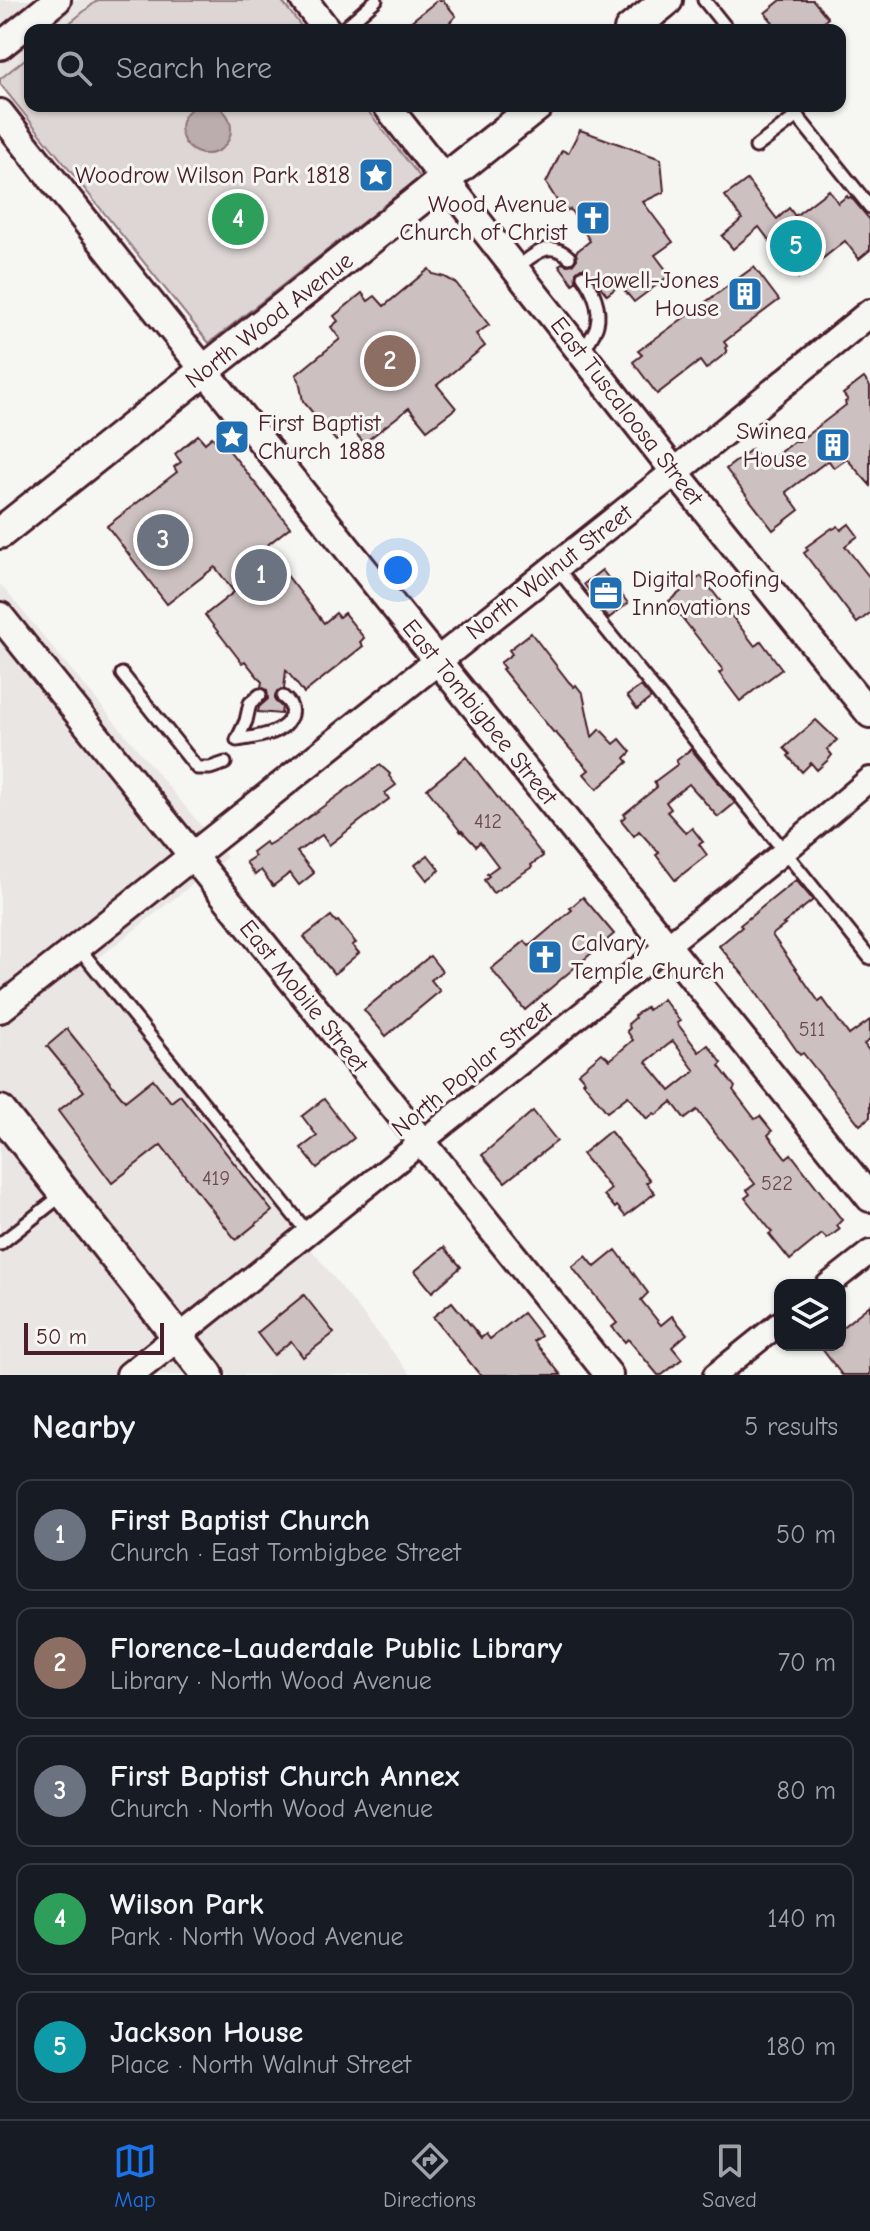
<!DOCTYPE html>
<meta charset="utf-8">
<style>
:root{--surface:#171b24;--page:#20242c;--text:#f1f3f6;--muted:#9ea1a6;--line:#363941;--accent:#1a73e8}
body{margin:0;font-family:"Comic Neue",sans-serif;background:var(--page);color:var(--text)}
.controls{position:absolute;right:24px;bottom:24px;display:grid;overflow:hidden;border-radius:16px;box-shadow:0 2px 6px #0004}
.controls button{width:72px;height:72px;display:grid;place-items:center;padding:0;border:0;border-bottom:2px solid var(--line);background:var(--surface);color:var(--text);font:40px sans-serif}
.scale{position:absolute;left:24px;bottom:20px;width:140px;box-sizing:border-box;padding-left:8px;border:4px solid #4a1f2b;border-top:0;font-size:22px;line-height:28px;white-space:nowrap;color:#4a1f2b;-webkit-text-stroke:6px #f6f6f2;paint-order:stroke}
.you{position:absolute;left:398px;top:570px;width:28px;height:28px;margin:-20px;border:6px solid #fff;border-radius:50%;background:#1a73e8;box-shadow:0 0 0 12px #1a73e833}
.badge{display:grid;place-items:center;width:52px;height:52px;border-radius:50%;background:var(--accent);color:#fff;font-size:26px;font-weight:700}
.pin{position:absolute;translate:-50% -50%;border:4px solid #fff;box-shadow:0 2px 8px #0006}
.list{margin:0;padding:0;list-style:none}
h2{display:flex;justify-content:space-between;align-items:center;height:104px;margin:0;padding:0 32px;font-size:34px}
h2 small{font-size:26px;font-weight:400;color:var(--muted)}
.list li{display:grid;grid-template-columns:52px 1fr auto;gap:24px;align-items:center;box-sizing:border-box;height:112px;margin:0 16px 16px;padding:0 16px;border:2px solid var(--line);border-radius:16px}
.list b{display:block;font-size:30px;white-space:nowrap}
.list p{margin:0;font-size:26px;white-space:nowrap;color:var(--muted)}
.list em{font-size:26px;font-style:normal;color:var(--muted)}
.icon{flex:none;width:44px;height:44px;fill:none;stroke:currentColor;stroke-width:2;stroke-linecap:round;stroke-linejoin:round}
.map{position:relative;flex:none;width:870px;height:1375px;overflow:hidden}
.search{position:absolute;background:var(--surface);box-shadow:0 2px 6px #0004;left:24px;right:24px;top:24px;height:88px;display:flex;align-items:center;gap:20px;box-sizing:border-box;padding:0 28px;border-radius:16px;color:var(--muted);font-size:30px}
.sheet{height:744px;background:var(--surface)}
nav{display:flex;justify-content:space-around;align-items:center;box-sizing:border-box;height:112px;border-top:2px solid var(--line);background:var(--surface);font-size:22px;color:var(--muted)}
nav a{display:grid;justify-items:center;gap:4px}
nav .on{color:var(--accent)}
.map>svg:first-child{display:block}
.built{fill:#e9e6e3}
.green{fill:#ddd6d5;stroke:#947a80;stroke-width:2}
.water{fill:#bbadae;stroke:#8e747a;stroke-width:2}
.building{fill:#ccc1c0;stroke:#4a1f2b;stroke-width:2;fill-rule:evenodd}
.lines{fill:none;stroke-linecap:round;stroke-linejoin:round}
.service-casing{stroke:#4a1f2b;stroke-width:17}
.minor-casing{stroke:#4a1f2b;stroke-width:28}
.tertiary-casing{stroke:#4a1f2b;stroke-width:32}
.secondary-casing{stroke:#4a1f2b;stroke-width:36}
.service{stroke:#f6f6f2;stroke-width:11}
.minor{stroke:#f6f6f2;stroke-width:22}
.tertiary{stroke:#f6f6f2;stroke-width:26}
.secondary{stroke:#f6f6f2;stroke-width:30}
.labels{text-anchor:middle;stroke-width:6;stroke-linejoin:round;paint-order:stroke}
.number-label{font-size:20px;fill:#6a4850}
.poi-label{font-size:24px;fill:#4a1f2b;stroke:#f6f6f2;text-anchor:end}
.street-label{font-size:24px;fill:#4a1f2b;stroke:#f6f6f2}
</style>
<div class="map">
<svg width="870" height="1375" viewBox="0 0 870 1375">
<rect width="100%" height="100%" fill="#f6f6f2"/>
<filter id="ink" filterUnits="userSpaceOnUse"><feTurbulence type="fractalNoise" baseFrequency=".0125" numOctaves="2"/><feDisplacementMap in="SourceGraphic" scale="16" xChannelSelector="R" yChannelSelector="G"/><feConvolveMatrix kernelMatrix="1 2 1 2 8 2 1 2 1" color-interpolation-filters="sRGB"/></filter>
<g filter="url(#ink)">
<g class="built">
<path d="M 0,0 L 98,0 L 61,30 L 30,30 L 30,55 L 0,79 Z"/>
<path d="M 0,584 L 227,857 L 87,967 L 411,1375 L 0,1375 Z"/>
</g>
<g class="green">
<path d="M 98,0 L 281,0 L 304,30 L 61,30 Z"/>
<path d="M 30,55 L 30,106 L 364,106 L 420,177 L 209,343 L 0,84 L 0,79 Z"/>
</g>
<circle class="water" cx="206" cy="129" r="25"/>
<g class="building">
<path d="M 438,0 L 443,0 L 456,16 L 443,30 L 400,30 Z"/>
<path d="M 781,0 L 813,0 L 828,18 L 813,30 L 779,30 L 765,13 Z"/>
<path d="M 580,130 L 661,159 L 664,192 L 643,202 L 673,242 L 655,255 L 670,275 L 634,302 L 620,285 L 607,295 L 586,268 L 581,268 L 576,272 L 576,281 L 573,284 L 559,265 L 562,263 L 567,265 L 573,264 L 577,259 L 576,252 L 590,241 L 570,209 L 564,212 L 546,183 L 562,150 L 568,153 Z"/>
<path d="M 747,180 L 777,219 L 789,208 L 795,216 L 829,190 L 838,203 L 847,196 L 848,198 L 851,197 L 870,220 L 870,250 L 859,259 L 845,241 L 798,278 L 759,227 L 733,249 L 722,236 L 742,219 L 725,196 Z"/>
<path d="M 754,267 L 779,300 L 724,342 L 727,346 L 725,348 L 727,352 L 706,369 L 700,361 L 657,394 L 633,362 L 642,355 L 638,351 Z"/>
<path d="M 429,269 L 433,274 L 445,277 L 456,283 L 489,325 L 476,334 L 485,346 L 437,385 L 456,408 L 427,430 L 409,408 L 364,443 L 352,429 L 336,441 L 303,401 L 299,380 L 296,375 L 340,339 L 331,327 L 338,321 L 334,316 L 362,293 L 368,301 L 375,296 L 384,306 Z"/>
<path d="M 864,378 L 870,386 L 870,485 L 847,459 L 834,468 L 829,461 L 826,462 L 786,492 L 799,510 L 773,530 L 726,469 L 752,449 L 764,464 L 796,440 L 798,442 L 846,405 L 845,402 L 848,400 L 843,394 Z"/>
<path d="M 198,435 L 205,443 L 212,437 L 220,447 L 224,444 L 290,527 L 265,547 L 324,623 L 336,613 L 339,617 L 344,613 L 364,638 L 360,642 L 363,646 L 304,693 L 286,670 L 284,689 L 277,691 L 275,696 L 275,701 L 282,707 L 281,714 L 258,712 L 259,707 L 268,699 L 267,690 L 261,687 L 262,682 L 245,661 L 242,663 L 205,615 L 234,592 L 215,567 L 167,604 L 107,526 L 177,472 L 174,467 L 181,462 L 175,454 Z"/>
<path d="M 849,524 L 858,536 L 845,546 L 870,578 L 870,613 L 857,623 L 804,553 L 808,550 L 806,547 L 832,528 L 833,529 L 838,526 L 841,530 Z"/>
<path d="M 602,570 L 628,603 L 609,618 L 584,584 Z"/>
<path d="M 701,576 L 755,646 L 761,641 L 782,669 L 740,701 L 719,673 L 723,670 L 669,601 Z"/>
<path d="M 531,633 L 569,682 L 574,687 L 576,685 L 583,694 L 592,737 L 600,729 L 614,744 L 620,739 L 631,752 L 625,758 L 628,762 L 597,789 L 584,774 L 589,770 L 555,732 L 554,733 L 502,669 L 504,668 L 500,663 L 512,654 L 509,650 Z"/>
<path d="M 641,686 L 651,698 L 637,709 L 627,696 Z"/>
<path d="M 816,720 L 837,740 L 827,749 L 832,755 L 828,760 L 817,770 L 811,763 L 802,772 L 788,756 L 790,754 L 784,748 Z"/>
<path d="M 691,749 L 735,803 L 718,817 L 689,784 L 666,802 L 671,809 L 667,812 L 686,833 L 692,828 L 703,842 L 699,844 L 707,855 L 675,880 L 656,855 L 659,853 L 639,831 L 634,836 L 621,820 L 626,816 L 624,814 L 657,787 L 654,782 L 678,764 L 676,761 Z"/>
<path d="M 466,757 L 543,856 L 531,865 L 532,867 L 493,893 L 484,880 L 489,876 L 487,874 L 498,866 L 480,842 L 476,846 L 462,831 L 461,832 L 427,789 Z"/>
<path d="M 380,765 L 390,774 L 389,776 L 396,785 L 385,793 L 389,799 L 329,845 L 322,835 L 297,852 L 314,873 L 299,885 L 290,873 L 273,886 L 261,870 L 255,875 L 246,862 L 255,856 L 252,852 L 265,842 L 268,845 L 284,835 Z"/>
<path d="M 428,855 L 440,870 L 427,880 L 415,865 Z"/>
<path d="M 796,880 L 813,900 L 783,924 L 785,925 L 772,935 L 819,1002 L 823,999 L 849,1035 L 870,1020 L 870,1040 L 864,1044 L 870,1052 L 870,1117 L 860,1125 L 803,1053 L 800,1055 L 746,978 L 719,946 L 742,927 L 740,925 Z"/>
<path d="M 583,897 L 614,934 L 525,1010 L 491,969 L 525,941 L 529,946 L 572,910 L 570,908 Z"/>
<path d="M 331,916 L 336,922 L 338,921 L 356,943 L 352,945 L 359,953 L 334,974 L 304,937 Z"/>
<path d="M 430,956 L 442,971 L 431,980 L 440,991 L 386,1036 L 364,1010 Z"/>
<path d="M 663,999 L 680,1021 L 677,1023 L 699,1052 L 708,1045 L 722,1063 L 719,1066 L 735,1087 L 733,1090 L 755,1119 L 760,1116 L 772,1131 L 768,1135 L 786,1158 L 791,1154 L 842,1220 L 837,1225 L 840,1229 L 827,1239 L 822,1234 L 790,1260 L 769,1234 L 772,1232 L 745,1198 L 750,1194 L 747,1190 L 755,1184 L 697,1110 L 685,1119 L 672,1102 L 656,1115 L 654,1113 L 647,1119 L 628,1096 L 607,1112 L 583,1082 L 585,1081 L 578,1073 L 602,1053 L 610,1060 L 633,1040 L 627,1031 L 630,1028 L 628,1024 L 635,1018 L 634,1016 L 646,1007 L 648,1010 ZM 673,1041 L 695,1071 L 670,1091 L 646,1062 Z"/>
<path d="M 67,1029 L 125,1101 L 153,1079 L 171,1102 L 180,1095 L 272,1211 L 236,1240 L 161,1145 L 112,1183 L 58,1111 L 84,1091 L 47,1046 Z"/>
<path d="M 324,1099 L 354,1138 L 317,1168 L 301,1148 L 317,1136 L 302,1116 Z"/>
<path d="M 533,1111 L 557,1141 L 505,1182 L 482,1155 Z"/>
<path d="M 610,1131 L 650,1180 L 646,1183 L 655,1193 L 625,1216 L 617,1206 L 615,1208 L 604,1195 L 611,1189 L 582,1154 Z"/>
<path d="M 444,1247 L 461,1267 L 432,1292 L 415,1271 Z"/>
<path d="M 616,1250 L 648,1293 L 641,1300 L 661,1325 L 672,1316 L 687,1334 L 672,1347 L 682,1359 L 662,1375 L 658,1375 L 628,1339 L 625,1342 L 612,1327 L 617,1323 L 572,1267 L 586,1256 L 595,1267 Z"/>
<path d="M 304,1295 L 334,1333 L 303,1357 L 291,1341 L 274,1355 L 257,1333 Z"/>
<path d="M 452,1302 L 481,1338 L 486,1334 L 490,1339 L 523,1313 L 541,1336 L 534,1341 L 561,1375 L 480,1375 L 433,1317 Z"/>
<path d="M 870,1305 L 870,1375 L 842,1375 L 819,1345 L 840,1345 L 840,1329 Z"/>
</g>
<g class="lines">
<defs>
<g id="service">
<path d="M 704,0 L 728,30"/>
<path d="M 342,30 L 376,0"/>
<path d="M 789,106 L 870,207"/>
<path d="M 756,147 L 797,116"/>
<path d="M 515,269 C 533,256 548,238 569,257"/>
<path d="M 582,353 C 586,345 595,334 597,325 C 601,308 593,289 583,276"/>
<path d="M 556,567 L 870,958"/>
<path d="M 122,674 L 197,768 L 210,768 L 225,763"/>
<path d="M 260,695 L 250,703 L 246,721 L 237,740 C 253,737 286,735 291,715 C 293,706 289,702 283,697"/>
<path d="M 78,947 L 308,1233"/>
<path d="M 0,1244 L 62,1195"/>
</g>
<g id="minor">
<path d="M 828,1285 L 870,1252"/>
<path d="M 178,1337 L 785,851 L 870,779"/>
<path d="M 715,1375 L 780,1323"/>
</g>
<g id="tertiary">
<path d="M 304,0 L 327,30"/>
<path d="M 0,46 L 57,0"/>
<path d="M 387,106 L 675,472 L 870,714"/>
<path d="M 0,113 C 287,477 580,836 870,1198"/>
<path d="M 0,616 L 609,1375"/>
<path d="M 0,1009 L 675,472 L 870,313"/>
<path d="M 130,1375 L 178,1337"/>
</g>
<g id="secondary">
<path d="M 630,30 L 667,0"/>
<path d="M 0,533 L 537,106"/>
<path d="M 0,1111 L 208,1375"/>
</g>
</defs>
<use href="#service" class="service-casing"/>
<use href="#minor" class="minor-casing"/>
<use href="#tertiary" class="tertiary-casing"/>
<use href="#secondary" class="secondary-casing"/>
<use href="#service" class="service"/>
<use href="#minor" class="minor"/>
<use href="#tertiary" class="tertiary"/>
<use href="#secondary" class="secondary"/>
</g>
</g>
<defs>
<symbol id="sight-square" viewBox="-11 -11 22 22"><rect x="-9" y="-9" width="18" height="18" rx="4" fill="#1f6fb2" stroke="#f6f6f2"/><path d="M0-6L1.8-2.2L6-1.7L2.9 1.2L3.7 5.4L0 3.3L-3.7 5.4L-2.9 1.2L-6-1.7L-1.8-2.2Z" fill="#fff"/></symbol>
<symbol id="church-square" viewBox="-11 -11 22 22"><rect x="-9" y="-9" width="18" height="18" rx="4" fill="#1f6fb2" stroke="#f6f6f2"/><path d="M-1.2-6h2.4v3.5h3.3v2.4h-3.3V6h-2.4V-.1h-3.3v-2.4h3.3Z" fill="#fff"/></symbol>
<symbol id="building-square" viewBox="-11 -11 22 22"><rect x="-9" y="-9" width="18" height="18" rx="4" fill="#1f6fb2" stroke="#f6f6f2"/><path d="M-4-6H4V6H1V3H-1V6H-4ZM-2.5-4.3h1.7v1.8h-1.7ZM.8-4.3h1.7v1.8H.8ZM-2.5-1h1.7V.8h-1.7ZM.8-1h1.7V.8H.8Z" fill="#fff"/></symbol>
<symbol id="office-square" viewBox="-11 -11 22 22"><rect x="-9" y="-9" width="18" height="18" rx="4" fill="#1f6fb2" stroke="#f6f6f2"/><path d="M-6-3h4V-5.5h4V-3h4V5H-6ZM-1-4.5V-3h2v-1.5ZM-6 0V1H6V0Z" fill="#fff"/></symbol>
</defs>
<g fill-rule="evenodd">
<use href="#sight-square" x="356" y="155" width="40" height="40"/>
<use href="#church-square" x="573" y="198" width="40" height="40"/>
<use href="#building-square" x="725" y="274" width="40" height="40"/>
<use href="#sight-square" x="212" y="417" width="40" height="40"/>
<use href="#building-square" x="813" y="425" width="40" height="40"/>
<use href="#office-square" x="586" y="573" width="40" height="40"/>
<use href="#church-square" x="525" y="937" width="40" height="40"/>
</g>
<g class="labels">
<g class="number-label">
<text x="488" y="828">412</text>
<text x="812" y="1036">511</text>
<text x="216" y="1185">419</text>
<text x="777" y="1190">522</text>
</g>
<g class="poi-label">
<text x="350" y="183">Woodrow Wilson Park 1818</text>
<text x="567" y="212">Wood Avenue<tspan x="567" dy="28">Church of Christ</tspan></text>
<text x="719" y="288">Howell-Jones<tspan x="719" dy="28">House</tspan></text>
<text x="258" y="431" text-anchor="start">First Baptist<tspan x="258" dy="28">Church 1888</tspan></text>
<text x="807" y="439">Swinea<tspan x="807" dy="28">House</tspan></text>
<text x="632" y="587" text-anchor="start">Digital Roofing<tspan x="632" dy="28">Innovations</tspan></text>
<text x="571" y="951" text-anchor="start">Calvary<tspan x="571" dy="28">Temple Church</tspan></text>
</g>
<g class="street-label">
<text transform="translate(269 320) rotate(-38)" y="8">North Wood Avenue</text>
<text transform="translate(627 411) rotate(52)" y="8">East Tuscaloosa Street</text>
<text transform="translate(549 572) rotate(-38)" y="8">North Walnut Street</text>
<text transform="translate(480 712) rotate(51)" y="8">East Tombigbee Street</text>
<text transform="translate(304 996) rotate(51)" y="8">East Mobile Street</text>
<text transform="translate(472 1069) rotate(-39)" y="8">North Poplar Street</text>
</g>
</g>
</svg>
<div class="controls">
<button><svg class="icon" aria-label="layers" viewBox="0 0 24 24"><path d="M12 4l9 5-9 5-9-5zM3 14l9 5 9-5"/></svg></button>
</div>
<div class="scale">50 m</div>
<div class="you"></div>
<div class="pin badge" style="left:261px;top:575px;background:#6b7280">1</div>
<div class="pin badge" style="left:390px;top:361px;background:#8d6e63">2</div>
<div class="pin badge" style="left:163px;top:540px;background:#6b7280">3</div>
<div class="pin badge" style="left:238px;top:219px;background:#2e9e5b">4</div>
<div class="pin badge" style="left:796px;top:246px;background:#0f9aa8">5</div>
<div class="search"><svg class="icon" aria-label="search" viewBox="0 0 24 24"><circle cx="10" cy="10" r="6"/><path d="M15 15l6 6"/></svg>Search here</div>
</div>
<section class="sheet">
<h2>Nearby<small>5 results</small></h2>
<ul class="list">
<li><span class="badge" style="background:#6b7280">1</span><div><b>First Baptist Church</b><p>Church · East Tombigbee Street</p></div><em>50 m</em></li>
<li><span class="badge" style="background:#8d6e63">2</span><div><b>Florence-Lauderdale Public Library</b><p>Library · North Wood Avenue</p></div><em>70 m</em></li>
<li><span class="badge" style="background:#6b7280">3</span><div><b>First Baptist Church Annex</b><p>Church · North Wood Avenue</p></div><em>80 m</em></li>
<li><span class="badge" style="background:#2e9e5b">4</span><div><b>Wilson Park</b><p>Park · North Wood Avenue</p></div><em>140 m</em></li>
<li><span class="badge" style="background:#0f9aa8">5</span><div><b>Jackson House</b><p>Place · North Walnut Street</p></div><em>180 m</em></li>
</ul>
</section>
<nav>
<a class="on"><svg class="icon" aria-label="map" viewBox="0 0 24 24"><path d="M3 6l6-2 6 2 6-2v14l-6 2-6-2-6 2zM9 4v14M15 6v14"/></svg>Map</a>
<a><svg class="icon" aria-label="directions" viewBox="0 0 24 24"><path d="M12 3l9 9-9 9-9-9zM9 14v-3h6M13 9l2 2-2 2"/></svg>Directions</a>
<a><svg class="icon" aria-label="saved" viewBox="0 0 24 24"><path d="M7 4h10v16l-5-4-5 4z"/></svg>Saved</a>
</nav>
